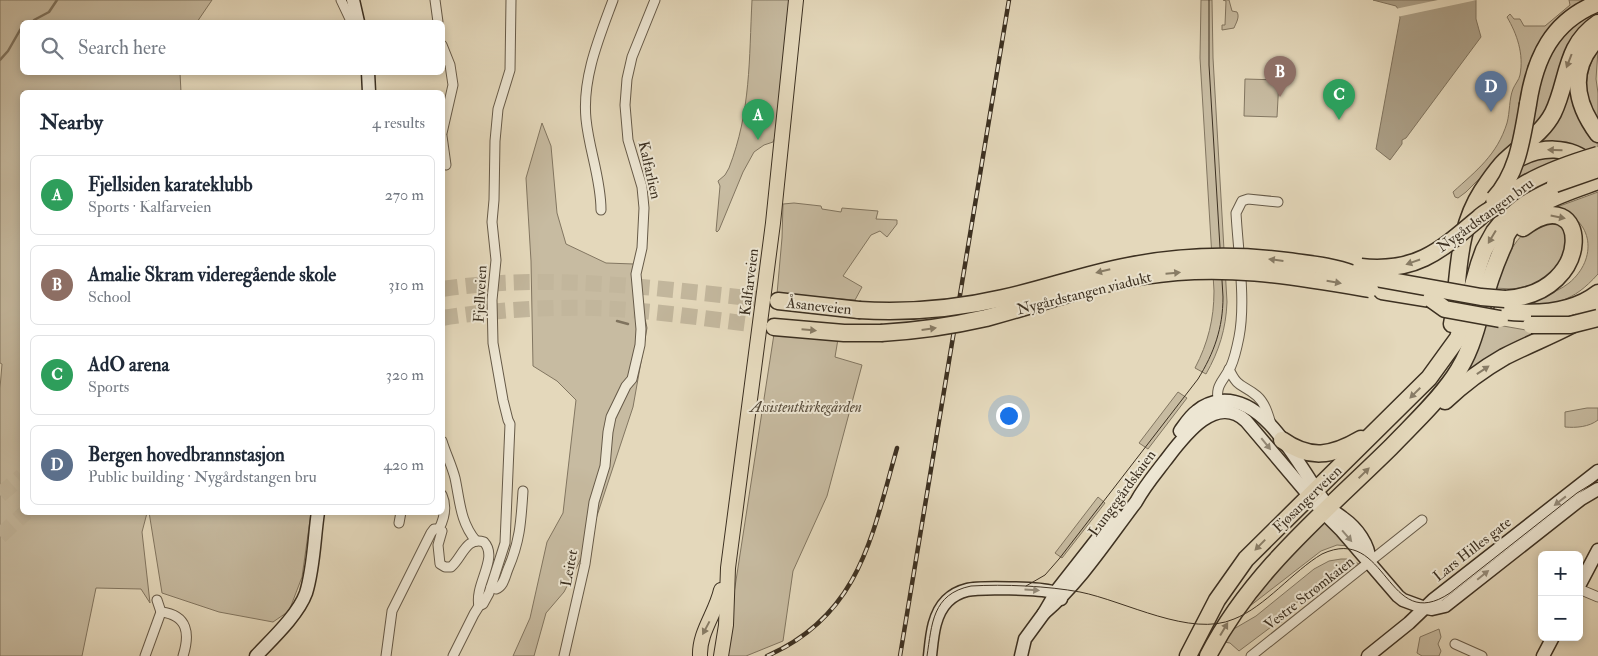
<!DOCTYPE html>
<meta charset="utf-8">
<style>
:root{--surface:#fff;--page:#f6f6f7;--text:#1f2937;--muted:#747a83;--line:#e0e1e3;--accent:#8f2418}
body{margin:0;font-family:"IM FELL Double Pica",serif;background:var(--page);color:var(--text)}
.controls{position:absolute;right:15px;bottom:15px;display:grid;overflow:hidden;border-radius:8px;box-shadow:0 2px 8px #0003}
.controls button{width:45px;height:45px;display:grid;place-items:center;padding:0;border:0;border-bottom:1px solid var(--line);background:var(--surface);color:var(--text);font:25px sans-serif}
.you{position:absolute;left:1008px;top:415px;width:18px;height:18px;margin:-12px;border:4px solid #fff;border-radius:50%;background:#1a73e8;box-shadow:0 0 0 8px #1a73e833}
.badge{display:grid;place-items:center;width:32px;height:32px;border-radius:50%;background:var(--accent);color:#fff;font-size:16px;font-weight:700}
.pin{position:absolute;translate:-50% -41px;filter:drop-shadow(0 1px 2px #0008)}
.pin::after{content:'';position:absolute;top:26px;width:18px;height:15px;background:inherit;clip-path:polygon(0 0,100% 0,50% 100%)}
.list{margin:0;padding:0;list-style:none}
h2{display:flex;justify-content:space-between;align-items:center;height:65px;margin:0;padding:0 20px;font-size:21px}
h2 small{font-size:16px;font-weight:400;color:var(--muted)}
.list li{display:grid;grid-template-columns:32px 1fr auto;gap:15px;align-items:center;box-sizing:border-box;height:80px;margin:0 10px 10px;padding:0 10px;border:1px solid var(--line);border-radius:8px}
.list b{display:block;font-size:19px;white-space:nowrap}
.list p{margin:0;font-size:16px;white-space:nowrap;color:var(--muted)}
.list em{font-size:16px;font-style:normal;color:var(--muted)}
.icon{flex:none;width:28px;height:28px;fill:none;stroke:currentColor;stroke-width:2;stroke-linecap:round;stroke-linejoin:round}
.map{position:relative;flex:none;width:1598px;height:656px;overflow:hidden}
.search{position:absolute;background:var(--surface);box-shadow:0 2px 8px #0003;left:20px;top:20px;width:425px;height:55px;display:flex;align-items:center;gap:12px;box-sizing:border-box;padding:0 18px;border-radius:8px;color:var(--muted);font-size:19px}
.panel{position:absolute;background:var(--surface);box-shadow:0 2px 8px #0003;left:20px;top:90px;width:425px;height:425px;border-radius:8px}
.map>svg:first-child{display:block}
.green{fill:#c7bba1;stroke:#827661}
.water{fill:#ab9f87;stroke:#7f735e}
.pier{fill:#e4d8bb}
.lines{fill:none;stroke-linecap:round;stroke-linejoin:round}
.stream{stroke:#7f735e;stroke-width:2.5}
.highway-tunnel{stroke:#c2b69c;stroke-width:16;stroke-dasharray:16 8;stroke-linecap:butt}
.street-casing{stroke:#665a48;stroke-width:11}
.secondary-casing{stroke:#3c3021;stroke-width:15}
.primary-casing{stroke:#3c3021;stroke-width:16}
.highway-casing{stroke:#3c3021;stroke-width:19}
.street{stroke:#ede6d3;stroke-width:9}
.secondary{stroke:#ede6d3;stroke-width:12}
.primary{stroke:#e4d8bb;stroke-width:14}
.highway{stroke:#e4d8bb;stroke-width:16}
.tram{stroke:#3c3021;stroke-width:1}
.rail-casing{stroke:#3c3021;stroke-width:4.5}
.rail{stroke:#ede6d3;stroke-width:2.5;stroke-dasharray:8;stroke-linecap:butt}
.highway-bridge-casing{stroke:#3c3021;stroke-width:19;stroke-linecap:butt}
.highway-bridge{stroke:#e4d8bb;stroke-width:16}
.oneway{fill:#887c66}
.oneway2{fill:#948b7a}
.labels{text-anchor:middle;stroke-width:4;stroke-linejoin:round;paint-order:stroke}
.street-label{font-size:15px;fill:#3c3021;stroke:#ede6d3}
.park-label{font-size:15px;font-style:italic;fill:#584c3b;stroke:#ede6d3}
</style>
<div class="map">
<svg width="1598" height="656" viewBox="0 0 1598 656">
<rect width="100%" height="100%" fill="#e4d8bb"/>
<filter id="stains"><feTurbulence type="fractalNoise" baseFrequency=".004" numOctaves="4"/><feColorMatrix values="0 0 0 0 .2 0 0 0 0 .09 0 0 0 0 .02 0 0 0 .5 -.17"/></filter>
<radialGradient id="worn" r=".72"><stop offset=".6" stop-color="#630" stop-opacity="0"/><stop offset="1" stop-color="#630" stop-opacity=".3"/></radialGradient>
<g class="green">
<path d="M 0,0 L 212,0 L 197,22 L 22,22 L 22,72 L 180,73 L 181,92 L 22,92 L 22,512 L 147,513 L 142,532 L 150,603 L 141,589 L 96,588 L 82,656 L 0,656 L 0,388 L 2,364 L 0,363 Z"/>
<path d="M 752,0 L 790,0 L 776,135 L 773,142 L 764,145 L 754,152 L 743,172 L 719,230 L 717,232 L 716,231 L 720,186 L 718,181 L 725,175 L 729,168 C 751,111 749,59 752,0 Z"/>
<path d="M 1201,0 L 1212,0 L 1213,58 L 1227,302 C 1226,329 1219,351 1206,374 L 1195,368 C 1208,343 1214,319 1214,291 L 1200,58 Z"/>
<path d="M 1223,0 L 1229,0 L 1232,11 L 1237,12 C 1240,17 1236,23 1234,28 L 1222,30 L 1222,25 L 1225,25 L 1226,1 Z"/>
<path d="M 1569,0 L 1590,0 L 1537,48 L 1528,65 L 1515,143 L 1466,192 L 1458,198 L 1455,197 L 1453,192 C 1477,170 1497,155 1507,123 C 1510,112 1509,99 1513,89 C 1515,84 1519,80 1520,75 C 1524,54 1517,34 1507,17 L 1510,14 L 1514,19 L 1520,19 L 1524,26 L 1545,26 L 1570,5 Z"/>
<path d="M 1598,7 L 1598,15 L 1553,97 L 1545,115 L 1534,125 L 1532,124 L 1531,109 L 1553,41 Z"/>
<path d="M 1598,50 L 1596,79 L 1598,93 L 1598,121 C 1582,99 1583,73 1598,50 Z"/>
<path d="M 1568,78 L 1598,141 L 1598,149 L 1584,154 L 1533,146 Z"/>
<path d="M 1245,79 L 1279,80 L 1277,117 L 1244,116 Z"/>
<path d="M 542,123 L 551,146 L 557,213 L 566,244 L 606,263 L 634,264 L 647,328 L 633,407 L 586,549 L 564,592 L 546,613 L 534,656 L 513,656 L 530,618 L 547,542 L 563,513 L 576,400 L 557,381 L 533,366 L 531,261 L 526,178 Z"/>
<path d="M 1530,157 L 1571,157 L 1518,179 L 1516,178 L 1522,161 Z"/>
<path d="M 1598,192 L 1598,274 C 1572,303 1556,304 1520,306 L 1520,304 C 1537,298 1555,294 1569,283 C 1598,259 1594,219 1556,209 L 1557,207 Z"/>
<path d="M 794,203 L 821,206 L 822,209 L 841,212 L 842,208 L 878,211 L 876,219 L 897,220 L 897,224 L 887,237 L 880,231 L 871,235 L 843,276 L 862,287 L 855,300 L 777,294 L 782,238 L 783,204 Z"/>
<path d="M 1548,220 L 1573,230 L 1555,280 L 1513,289 L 1494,288 C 1502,267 1511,242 1530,228 C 1535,225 1542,222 1548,220 Z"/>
<path d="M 1486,323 L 1543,333 L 1469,376 L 1465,372 Z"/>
<path d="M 774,334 L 838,339 L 835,357 L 862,365 L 827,496 L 793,571 L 783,641 L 746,656 L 728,656 L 733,600 Z"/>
<path d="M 1178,392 L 1187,398 L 1148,449 L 1139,443 Z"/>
<path d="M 1587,408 L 1598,408 L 1598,420 C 1589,427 1576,428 1565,427 L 1565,412 Z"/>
<path d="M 1098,497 L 1105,503 L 1062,558 L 1055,553 Z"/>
<path d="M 149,512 L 311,513 L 302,577 L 289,611 L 273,622 L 219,612 L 162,593 Z"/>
<path d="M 1323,522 L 1349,546 L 1337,545 L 1321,551 L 1246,609 L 1275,572 Z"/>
<path d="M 1341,559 L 1347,559 L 1362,565 L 1360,566 L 1355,565 L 1343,574 L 1335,573 L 1332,575 L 1286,611 L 1284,620 L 1279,624 L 1275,624 L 1239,651 L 1230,643 L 1224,642 L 1232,630 L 1256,616 L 1314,569 L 1329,561 Z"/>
<path d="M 1439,629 L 1441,637 L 1438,644 L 1441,651 L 1439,656 L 1422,656 L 1417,653 L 1420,637 Z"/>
</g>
<path class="water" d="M 1373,0 L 1476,0 L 1476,19 L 1481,37 L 1406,138 L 1402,140 L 1402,144 L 1390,160 L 1376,149 L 1400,18 L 1398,9 L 1396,6 Z"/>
<path class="pier" d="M 1438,0 L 1477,0 L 1397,17 L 1395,9 Z"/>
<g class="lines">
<g class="stream">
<path d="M 34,20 L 49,12 L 57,0"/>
<path d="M 0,60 L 8,51 L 20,30 L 22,28"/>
<path d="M 617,321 L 628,324"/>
</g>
<g class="highway-tunnel">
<path d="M 442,289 C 557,272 665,290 778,301"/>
<path d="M 442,318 C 493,310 544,307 595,308 C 655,310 714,320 774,327"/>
<path d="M 0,495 L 22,476"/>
<path d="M 0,536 L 26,512"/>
</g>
<defs>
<g id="street">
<path d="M 341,0 L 350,19 L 354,22"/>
<path d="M 435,0 L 438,22"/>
<path d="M 442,45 L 450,65 L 453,85 L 442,133"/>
<path d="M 442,136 L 446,165"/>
<path d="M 601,210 C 601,179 589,150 586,119 C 582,78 599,38 613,0"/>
<path d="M 1229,369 C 1238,389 1243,384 1257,396 C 1265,403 1268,414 1271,424"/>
<path d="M 1219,405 C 1214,384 1223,383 1231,366 C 1235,357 1237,347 1239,337 C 1246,301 1238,251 1236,213 L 1242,201 L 1248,199 L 1278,202"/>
<path d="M 442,441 C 446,454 452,466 455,478 C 460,501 460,522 476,541"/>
<path d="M 442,495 C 447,506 444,519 439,529 L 442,531 L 438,545 L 440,564 L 445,567 L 451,567 C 462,558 466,536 484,542 C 499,558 474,585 479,606"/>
<path d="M 399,523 L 401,512"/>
<path d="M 491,587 L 496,589 C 504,586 505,576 508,569 C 520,541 521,522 523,491"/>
<path d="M 1579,589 L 1598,597"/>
<path d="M 157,600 L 161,612"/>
<path d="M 161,612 C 188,615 190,634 183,656"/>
<path d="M 1455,644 L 1482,656"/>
<path d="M 145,656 L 161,612"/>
<path d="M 386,656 L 392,611 L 431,533 L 434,529 L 439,529"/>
<path d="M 453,656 L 474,614 L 479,606 L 483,604 L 489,593 L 505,543 L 510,424 L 508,420 L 503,400 L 493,343 L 492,300 L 496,260 L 492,222 L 494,200 L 495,141 L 498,109 L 510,70 L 511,0"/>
<path d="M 564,656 L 585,564 L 594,502 L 605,466 L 608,432 L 611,417 L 626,386 L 632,379 L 640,345 L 641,329 L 636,274 L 642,248 L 644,208 L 642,187 L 628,140 L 625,105 L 627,79 L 632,57 L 655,0"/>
<path d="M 1251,656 L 1422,520"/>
</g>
<g id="secondary">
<path d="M 353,0 L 358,22"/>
<path d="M 368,72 L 369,92"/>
<path d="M 1180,431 C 1185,424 1190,416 1197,411 C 1204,405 1213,402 1221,401 C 1270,397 1302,474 1328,506 C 1332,511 1338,514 1343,518 C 1357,528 1369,544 1370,562"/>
<path d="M 1579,586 L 1598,550"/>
<path d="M 1044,613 C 1081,581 1107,540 1136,502 C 1144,487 1155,474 1165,461 C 1182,439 1215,392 1246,421 L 1323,512 L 1342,531 L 1398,596 L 1403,600 L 1422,607 L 1432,609 L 1445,606 L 1581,499 L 1598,489"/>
<path d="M 256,656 C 272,639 298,615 306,593 C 314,567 314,539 318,512"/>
<path d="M 930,656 C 932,638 933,615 947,601 C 952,596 959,592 967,590 C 978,587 1040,588 1052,592 C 1055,593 1058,596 1061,599"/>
<path d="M 1021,656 L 1025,639 L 1044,613 L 1058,589 L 1116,515"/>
<path d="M 1368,656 L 1409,623 L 1433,600 L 1598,471"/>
<path d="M 1543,656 L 1553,637"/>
</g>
<g id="primary">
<path d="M 700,656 C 699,632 716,613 721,590"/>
<path d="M 721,656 L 726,625 L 728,568 L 773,223 L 796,0"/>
</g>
<g id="highway">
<path d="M 1598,38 C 1568,68 1575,103 1598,134"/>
<path d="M 1528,104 C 1535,58 1552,21 1598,3"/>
<path d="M 1514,161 C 1539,146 1570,144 1593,166"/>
<path d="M 1382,291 L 1431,299"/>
<path d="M 1505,299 C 1598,294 1589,177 1523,228"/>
<path d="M 778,301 L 859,310"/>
<path d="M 1502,311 C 1535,315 1571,314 1598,293"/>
<path d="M 1452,324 C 1455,310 1456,296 1457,282 C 1460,250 1464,219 1482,191 C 1488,182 1495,172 1502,164 C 1519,146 1541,136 1553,113 C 1569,80 1564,46 1598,23"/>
<path d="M 774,327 L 844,333 L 881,333"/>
<path d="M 1445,401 C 1463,384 1483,369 1504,357 C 1535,341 1569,329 1598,310"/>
<path d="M 1282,440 C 1310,460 1332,456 1361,439"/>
<path d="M 1188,656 L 1217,600 L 1246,559 L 1429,378 L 1458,338 L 1479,264 L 1484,250 L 1494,232 L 1509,213 L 1518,206 L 1536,194 L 1555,184"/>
<path d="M 1208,656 C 1251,572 1325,512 1391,447 C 1413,424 1436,403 1454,377 C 1468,357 1475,335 1481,311 C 1487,288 1493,269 1503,247 C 1505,244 1505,240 1506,236 C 1522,205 1568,192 1598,181"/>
</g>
</defs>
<use href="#street" class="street-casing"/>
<use href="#secondary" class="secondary-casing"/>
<use href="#primary" class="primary-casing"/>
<use href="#highway" class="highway-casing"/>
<use href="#street" class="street"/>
<use href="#secondary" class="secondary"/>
<use href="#primary" class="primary"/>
<use href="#highway" class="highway"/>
<g class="tram">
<path d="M 1026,586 L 1045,575 L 1059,559 L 1198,379 C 1214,353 1223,328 1223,297 L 1209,65 L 1209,0"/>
<path d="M 927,656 C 932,624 932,594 971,586 C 1004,584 1048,586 1080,592 C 1125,601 1191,638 1234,619 C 1265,607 1293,571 1322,554 C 1388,523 1386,636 1450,593 L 1577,493 L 1598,480"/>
</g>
<defs>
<g id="rail">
<path d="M 767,656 C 860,615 872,536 897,448"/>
<path d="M 900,656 L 1009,0"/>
</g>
</defs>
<use href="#rail" class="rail-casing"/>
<use href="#rail" class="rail"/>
<defs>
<g id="highway-bridge">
<path d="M 1555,184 L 1598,169"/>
<path d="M 1494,199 C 1518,173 1522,138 1528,104"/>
<path d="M 1361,267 C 1417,273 1441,250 1480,217 C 1485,212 1491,210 1496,206 C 1504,199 1511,192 1520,187 C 1544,172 1571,163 1598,155"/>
<path d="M 1431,299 L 1445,309 L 1500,319"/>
<path d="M 859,310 C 908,313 955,309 1003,298 C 1045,289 1085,274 1128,266 C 1180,256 1233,254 1287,261 C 1309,264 1333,266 1353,274 L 1481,297 L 1505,299"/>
<path d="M 1531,325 L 1570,325 L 1598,318"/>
<path d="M 881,333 C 916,331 951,326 986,318 C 1039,304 1090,285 1144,276 C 1222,263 1294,276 1370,289"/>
</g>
</defs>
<use href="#highway-bridge" class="highway-bridge-casing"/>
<use href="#highway-bridge" class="highway-bridge"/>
</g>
<defs><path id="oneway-solid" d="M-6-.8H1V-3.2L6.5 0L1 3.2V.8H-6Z" transform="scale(1.25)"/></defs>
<g class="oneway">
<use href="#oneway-solid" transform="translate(1569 61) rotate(111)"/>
<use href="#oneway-solid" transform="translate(1555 150) rotate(-178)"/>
<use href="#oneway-solid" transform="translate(1558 217) rotate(11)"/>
<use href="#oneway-solid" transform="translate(1492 237) rotate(121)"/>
<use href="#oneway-solid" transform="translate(1276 260) rotate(-173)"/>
<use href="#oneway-solid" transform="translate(1413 262) rotate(161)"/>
<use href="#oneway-solid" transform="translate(1103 271) rotate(166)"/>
<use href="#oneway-solid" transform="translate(1173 273) rotate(-5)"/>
<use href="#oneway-solid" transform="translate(1334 282) rotate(10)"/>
<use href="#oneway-solid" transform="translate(929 329) rotate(-8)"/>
<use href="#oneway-solid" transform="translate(809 330) rotate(5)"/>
<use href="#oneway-solid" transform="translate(1483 370) rotate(-34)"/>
<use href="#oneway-solid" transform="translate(1415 393) rotate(135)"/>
<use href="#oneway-solid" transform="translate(1364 473) rotate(-44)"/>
<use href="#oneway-solid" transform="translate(1260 545) rotate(134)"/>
<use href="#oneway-solid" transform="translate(706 628) rotate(118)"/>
<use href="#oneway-solid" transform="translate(1224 629) rotate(-59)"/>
</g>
<g class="oneway2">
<use href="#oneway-solid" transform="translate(1266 444) rotate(51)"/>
<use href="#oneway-solid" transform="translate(1560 501) rotate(142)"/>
<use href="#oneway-solid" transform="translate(1347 536) rotate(49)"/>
<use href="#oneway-solid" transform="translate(1483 575) rotate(-39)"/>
<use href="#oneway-solid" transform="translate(1032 590) rotate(3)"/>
</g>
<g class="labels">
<g class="street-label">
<text transform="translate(650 170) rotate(77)" y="5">Kalfarlien</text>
<text transform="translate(1485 215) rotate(-36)" y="5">Nygårdstangen bru</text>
<text transform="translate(749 282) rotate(-83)" y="5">Kalfarveien</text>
<text transform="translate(1084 293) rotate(-14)" y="5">Nygårdstangen viadukt</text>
<text transform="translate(480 294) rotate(-87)" y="5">Fjellveien</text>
<text transform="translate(819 306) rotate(6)" y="5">Åsaneveien</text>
<text transform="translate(1122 493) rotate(-54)" y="5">Lungegårdskaien</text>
<text transform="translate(1307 499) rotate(-44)" y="5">Fjøsangerveien</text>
<text transform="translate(1472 549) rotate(-38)" y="5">Lars Hilles gate</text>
<text transform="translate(569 568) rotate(-79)" y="5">Leitet</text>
<text transform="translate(1309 593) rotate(-38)" y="5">Vestre Strømkaien</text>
</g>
<g class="park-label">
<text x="806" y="412">Assistentkirkegården</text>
</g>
</g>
<rect width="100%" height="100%" filter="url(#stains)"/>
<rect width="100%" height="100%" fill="url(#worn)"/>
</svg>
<div class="controls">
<button>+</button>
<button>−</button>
</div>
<div class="you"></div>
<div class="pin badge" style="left:758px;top:140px;background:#2e9e5b">A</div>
<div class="pin badge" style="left:1280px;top:97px;background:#8d6e63">B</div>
<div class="pin badge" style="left:1339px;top:120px;background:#2e9e5b">C</div>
<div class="pin badge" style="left:1491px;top:112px;background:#5c6f8a">D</div>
<div class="search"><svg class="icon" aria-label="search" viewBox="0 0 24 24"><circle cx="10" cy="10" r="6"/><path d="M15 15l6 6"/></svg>Search here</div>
<section class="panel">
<h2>Nearby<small>4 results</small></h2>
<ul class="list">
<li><span class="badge" style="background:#2e9e5b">A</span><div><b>Fjellsiden karateklubb</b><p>Sports · Kalfarveien</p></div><em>270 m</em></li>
<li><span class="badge" style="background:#8d6e63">B</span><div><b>Amalie Skram videregående skole</b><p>School</p></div><em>310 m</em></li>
<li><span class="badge" style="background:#2e9e5b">C</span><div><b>AdO arena</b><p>Sports</p></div><em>320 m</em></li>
<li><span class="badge" style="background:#5c6f8a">D</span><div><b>Bergen hovedbrannstasjon</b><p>Public building · Nygårdstangen bru</p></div><em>420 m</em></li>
</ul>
</section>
</div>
